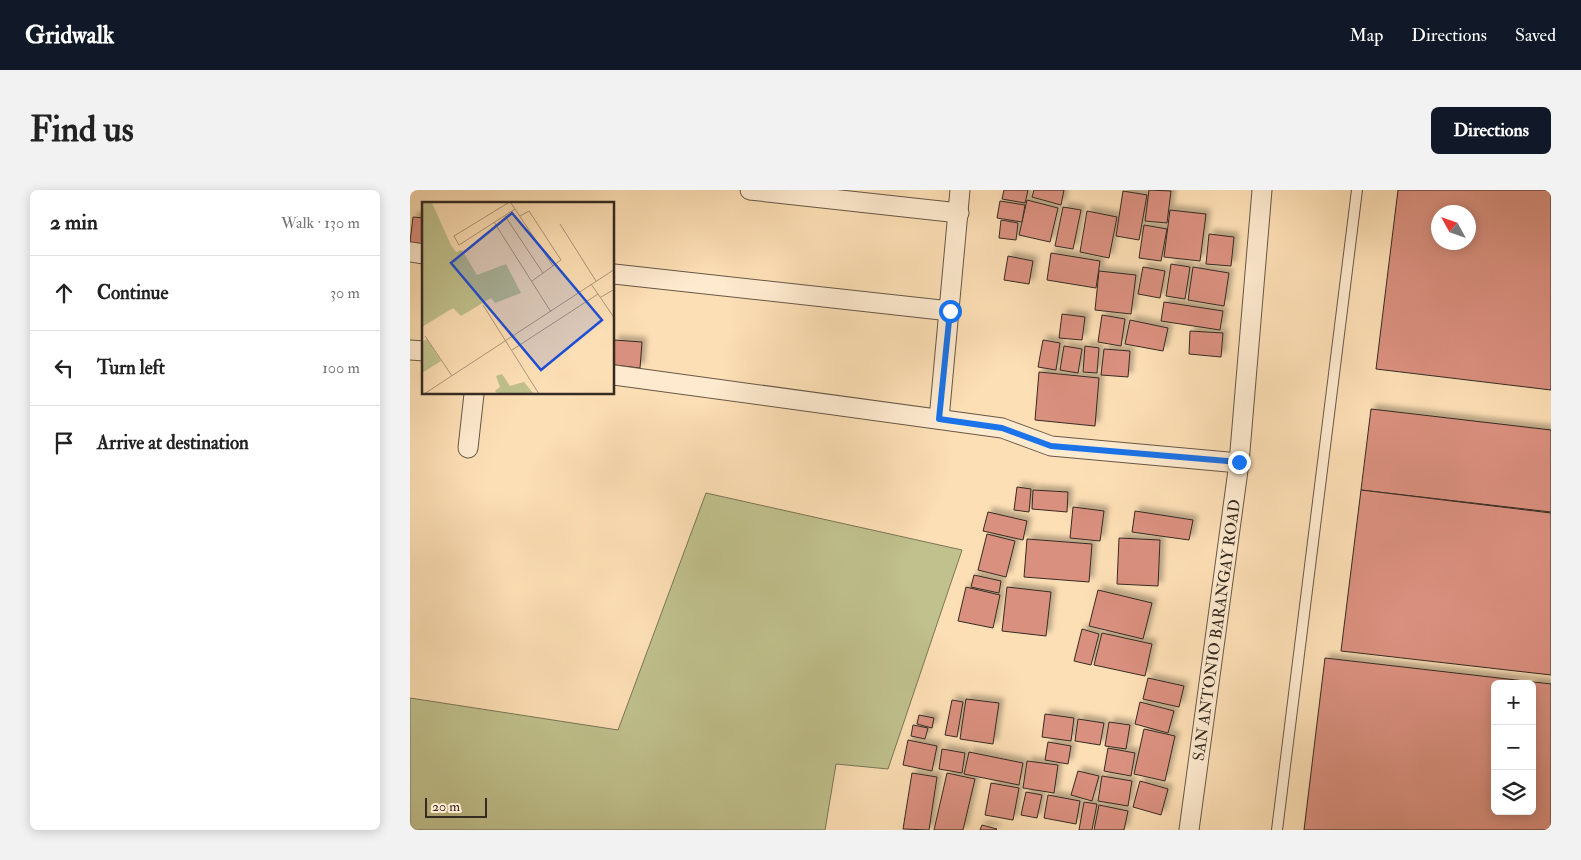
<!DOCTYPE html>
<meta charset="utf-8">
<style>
:root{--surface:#fff;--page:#f2f2f2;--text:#222;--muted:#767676;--line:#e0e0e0;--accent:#111827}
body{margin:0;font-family:"IM FELL Double Pica",serif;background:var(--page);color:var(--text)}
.controls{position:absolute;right:15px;bottom:15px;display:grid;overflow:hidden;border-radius:8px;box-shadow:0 2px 12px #0003}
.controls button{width:45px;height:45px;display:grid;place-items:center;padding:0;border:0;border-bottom:1px solid var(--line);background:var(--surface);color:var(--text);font:25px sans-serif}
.compass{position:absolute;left:1021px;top:15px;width:45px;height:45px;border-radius:50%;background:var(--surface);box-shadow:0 2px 12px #0003;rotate:310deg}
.scale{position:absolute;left:15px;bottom:12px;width:62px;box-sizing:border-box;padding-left:5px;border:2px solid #352b22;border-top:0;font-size:14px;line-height:18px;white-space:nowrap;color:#352b22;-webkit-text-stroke:4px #feeacf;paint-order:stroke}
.stop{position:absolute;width:15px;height:15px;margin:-11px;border:4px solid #1a73e8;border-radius:50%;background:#fff}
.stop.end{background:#1a73e8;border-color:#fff;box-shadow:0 1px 5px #0008}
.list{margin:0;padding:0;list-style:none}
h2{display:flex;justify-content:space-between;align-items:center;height:65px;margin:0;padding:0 20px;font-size:21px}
h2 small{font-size:16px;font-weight:400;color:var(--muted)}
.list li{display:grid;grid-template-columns:32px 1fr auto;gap:15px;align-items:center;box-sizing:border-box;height:75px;padding:0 20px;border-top:1px solid var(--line)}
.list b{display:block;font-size:19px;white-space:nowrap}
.list em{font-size:16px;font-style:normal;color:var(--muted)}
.icon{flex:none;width:28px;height:28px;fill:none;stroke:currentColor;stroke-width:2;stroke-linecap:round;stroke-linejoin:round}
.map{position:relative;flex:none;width:1141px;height:640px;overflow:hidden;border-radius:8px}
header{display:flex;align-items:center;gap:30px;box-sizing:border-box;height:70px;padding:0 25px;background:var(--accent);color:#fff}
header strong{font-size:24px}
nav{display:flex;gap:28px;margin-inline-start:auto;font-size:18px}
.intro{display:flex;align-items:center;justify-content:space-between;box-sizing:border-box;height:120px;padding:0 30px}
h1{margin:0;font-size:35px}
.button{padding:12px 22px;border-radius:8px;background:var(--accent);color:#fff;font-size:18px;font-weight:700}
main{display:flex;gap:30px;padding:0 30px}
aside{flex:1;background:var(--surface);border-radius:8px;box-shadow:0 2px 12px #0003}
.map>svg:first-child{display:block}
.green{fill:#c0c18d;stroke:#7a7658}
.building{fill:#da907f;stroke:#352b22;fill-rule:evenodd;filter:url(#shadow)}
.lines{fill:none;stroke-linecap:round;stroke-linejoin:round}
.lane-casing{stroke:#675847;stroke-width:12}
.street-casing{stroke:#675847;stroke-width:21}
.lane{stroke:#feeacf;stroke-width:10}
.street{stroke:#feeacf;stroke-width:19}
.route{stroke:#1a73e8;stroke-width:6}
.labels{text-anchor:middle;stroke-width:4;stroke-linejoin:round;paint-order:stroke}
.street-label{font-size:16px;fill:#352b22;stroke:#feeacf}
.inset-road{fill:none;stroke:#ad977a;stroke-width:1}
.view{fill:#1d4ed8;fill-opacity:0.15;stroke:#1d4ed8;stroke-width:2.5}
.inset-edge{fill:none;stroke:#352b22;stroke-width:2.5}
</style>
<header>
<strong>Gridwalk</strong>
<nav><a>Map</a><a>Directions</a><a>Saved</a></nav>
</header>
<div class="intro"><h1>Find us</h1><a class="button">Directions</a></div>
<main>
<aside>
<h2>2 min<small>Walk · 130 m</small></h2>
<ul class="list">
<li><svg class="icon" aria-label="ahead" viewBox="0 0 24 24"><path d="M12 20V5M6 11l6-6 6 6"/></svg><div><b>Continue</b></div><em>30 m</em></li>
<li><svg class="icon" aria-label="left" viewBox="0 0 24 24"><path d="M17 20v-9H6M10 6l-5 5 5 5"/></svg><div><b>Turn left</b></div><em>100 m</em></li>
<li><svg class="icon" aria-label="arrive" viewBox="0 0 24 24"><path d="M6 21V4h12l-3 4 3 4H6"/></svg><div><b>Arrive at destination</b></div></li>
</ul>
</aside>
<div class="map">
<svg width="1141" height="640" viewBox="0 0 1141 640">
<defs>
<filter id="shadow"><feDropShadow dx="4.5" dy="-4.5" stdDeviation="2.5" flood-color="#0004"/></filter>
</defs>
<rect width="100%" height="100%" fill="#fddfb5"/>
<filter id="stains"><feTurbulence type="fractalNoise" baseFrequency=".004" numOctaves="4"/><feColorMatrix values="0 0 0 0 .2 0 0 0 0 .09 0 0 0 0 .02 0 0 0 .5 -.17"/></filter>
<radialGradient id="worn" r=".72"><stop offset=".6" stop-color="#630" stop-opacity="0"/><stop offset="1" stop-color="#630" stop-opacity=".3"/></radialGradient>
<path class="green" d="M 296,303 L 552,360 L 478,579 L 426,574 L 415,640 L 0,640 L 0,508 L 208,540 Z"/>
<g class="building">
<path d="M 594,0 L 618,0 L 615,13 L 592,9 Z"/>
<path d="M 624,0 L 654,0 L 651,15 L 622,7 Z"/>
<path d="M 739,0 L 761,1 L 757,33 L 735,31 Z"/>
<path d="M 988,0 L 1141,0 L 1141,200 L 966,179 ZM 1028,22 L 1058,22 L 1058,52 L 1028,52 Z"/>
<path d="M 713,1 L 737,5 L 729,50 L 706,46 Z"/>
<path d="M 617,10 L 648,18 L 640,52 L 609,45 Z"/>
<path d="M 590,11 L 615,15 L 612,32 L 587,28 Z"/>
<path d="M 653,17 L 671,20 L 663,59 L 645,56 Z"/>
<path d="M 760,20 L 796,24 L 790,71 L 754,67 Z"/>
<path d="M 677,21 L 707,27 L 699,68 L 670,62 Z"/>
<path d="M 3,27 L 14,28 L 14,54 L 0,52 Z"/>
<path d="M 591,30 L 608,33 L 606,50 L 589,48 Z"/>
<path d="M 734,35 L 757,39 L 751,71 L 729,68 Z"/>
<path d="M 799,44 L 824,47 L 821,76 L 796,74 Z"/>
<path d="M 641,63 L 690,71 L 686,98 L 637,90 Z"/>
<path d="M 598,66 L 623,71 L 619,94 L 594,90 Z"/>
<path d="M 761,74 L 780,77 L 775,109 L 756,106 Z"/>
<path d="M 733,77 L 755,81 L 750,108 L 728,104 Z"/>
<path d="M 783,77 L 819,83 L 814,116 L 778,110 Z"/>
<path d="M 689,81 L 726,85 L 721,124 L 685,120 Z"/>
<path d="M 754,112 L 813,121 L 810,140 L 751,131 Z"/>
<path d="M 652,124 L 675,127 L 672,150 L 649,148 Z"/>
<path d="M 692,125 L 715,129 L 711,156 L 688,152 Z"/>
<path d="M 720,130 L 758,138 L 753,161 L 715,154 Z"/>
<path d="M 780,141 L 813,143 L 811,167 L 779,164 Z"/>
<path d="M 204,150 L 232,152 L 230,178 L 204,175 Z"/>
<path d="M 633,150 L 650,153 L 646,180 L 628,177 Z"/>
<path d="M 654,156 L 672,159 L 668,183 L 650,180 Z"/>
<path d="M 675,156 L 689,158 L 687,183 L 673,182 Z"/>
<path d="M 694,159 L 720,161 L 718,187 L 691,185 Z"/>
<path d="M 629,182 L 689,188 L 685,236 L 625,230 Z"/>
<path d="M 961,219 L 1141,240 L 1141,322 L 951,300 Z"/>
<path d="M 607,297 L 621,299 L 619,322 L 604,320 Z"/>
<path d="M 623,300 L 658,302 L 657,322 L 622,319 Z"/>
<path d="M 951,300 L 1141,323 L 1141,485 L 931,461 Z"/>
<path d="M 663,317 L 694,321 L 690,351 L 660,348 Z"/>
<path d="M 725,321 L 783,330 L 779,350 L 722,342 Z"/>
<path d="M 578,322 L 617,331 L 613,350 L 573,341 Z"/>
<path d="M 577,344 L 605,351 L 596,387 L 568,380 Z"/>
<path d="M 709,348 L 750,350 L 748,396 L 707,394 Z"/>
<path d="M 617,349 L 682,354 L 679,392 L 614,387 Z"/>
<path d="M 564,385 L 591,391 L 589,403 L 561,397 Z"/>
<path d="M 556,397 L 590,405 L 583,438 L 548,431 Z"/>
<path d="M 597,397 L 641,402 L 636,446 L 592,441 Z"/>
<path d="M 688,400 L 742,413 L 733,449 L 679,436 Z"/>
<path d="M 672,439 L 689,444 L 681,475 L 664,471 Z"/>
<path d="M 692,443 L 742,454 L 735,486 L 684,475 Z"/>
<path d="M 915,468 L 1141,494 L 1141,640 L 894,640 ZM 1085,494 L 1122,494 L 1122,621 L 1085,621 Z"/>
<path d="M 738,488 L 774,496 L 769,517 L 733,509 Z"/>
<path d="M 556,509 L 589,513 L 583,554 L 550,549 Z"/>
<path d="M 542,510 L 553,512 L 547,547 L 535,545 Z"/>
<path d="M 730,512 L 764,521 L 758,543 L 725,534 Z"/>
<path d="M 635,524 L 664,528 L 661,551 L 632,547 Z"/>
<path d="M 509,525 L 524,528 L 522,538 L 507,534 Z"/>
<path d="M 668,529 L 694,533 L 690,555 L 665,551 Z"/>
<path d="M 699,532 L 720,535 L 716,559 L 695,556 Z"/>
<path d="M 503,535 L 518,538 L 515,549 L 501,546 Z"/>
<path d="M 734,539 L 765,546 L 755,591 L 724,584 Z"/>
<path d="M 498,550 L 527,556 L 522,581 L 493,575 Z"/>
<path d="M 638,552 L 661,556 L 658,574 L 635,570 Z"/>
<path d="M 698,558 L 725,563 L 721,586 L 694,581 Z"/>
<path d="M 532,559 L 555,563 L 552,583 L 529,579 Z"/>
<path d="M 559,562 L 613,573 L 609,595 L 554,584 Z"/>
<path d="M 617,571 L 648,575 L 644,603 L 613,598 Z"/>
<path d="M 668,581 L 689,586 L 682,611 L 661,605 Z"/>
<path d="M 502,583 L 527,587 L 519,640 L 493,639 Z"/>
<path d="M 537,583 L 565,589 L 553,640 L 524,640 Z"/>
<path d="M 692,586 L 722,591 L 718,616 L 688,611 Z"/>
<path d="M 730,591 L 758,599 L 751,625 L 723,617 Z"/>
<path d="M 581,593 L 609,598 L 603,630 L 575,625 Z"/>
<path d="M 616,602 L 632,605 L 627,628 L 611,625 Z"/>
<path d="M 638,605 L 670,611 L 666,634 L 634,628 Z"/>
<path d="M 674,612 L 687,614 L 682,640 L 669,640 Z"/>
<path d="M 689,615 L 718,621 L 714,640 L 684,640 Z"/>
<path d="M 572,635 L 587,639 L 586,640 L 570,640 Z"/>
</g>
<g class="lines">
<defs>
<path id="lane" d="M 867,640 L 947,0"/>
<g id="street">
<path d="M 340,0 L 549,23"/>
<path d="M 0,62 L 14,64"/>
<path d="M 204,84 L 540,121"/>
<path d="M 0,160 L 14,161"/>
<path d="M 204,185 L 592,238 L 641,256 L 829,273"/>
<path d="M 529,229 L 550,0"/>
<path d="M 58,258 L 64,204"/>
<path d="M 779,640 L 829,273 L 852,0"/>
</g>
</defs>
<use href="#lane" class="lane-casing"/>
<use href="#street" class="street-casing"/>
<use href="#lane" class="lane"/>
<use href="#street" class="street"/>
</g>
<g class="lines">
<path class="route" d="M 540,121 L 529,229 L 592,238 L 641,256 L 829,272"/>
</g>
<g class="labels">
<g class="street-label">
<text transform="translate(806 440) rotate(-82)" y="6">SAN ANTONIO BARANGAY ROAD</text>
</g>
</g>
<g transform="translate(12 12)">
<rect width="192" height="192" fill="#fddfb5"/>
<path d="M 0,1 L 10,1 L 29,43 L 34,50 L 40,48 L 55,73 L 84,62 L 99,91 L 73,101 L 69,96 L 39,114 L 31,106 L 0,125 ZM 5,137 L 19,159 L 0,171 L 0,140 ZM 80,172 L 88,184 L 102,180 L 112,192 L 76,192 L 73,189 L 78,185 L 74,174 Z" fill="#c0c18d"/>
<path class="inset-road" d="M 86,1 L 32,34 L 37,43 L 93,7M 89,1 L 131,64M 83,14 L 121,71M 98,14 L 107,9 L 139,58 L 110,79M 72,20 L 129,110M 138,22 L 174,79M 176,92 L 193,117M 179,95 L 193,87M 61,103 L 117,192M 3,134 L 30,174M 90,148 L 176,92 L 169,82M 2,192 L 193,67"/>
<path class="view" d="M 90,11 L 180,118 L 119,168 L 29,61 Z"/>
<rect width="192" height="192" class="inset-edge"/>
</g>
<rect width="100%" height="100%" filter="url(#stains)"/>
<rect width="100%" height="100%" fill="url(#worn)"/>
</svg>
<div class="controls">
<button>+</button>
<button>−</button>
<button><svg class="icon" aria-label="layers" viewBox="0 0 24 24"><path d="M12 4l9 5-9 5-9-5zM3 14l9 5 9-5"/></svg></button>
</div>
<svg class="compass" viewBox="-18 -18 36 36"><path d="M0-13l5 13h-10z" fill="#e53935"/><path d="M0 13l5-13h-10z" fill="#767676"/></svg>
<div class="scale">20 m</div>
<div class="stop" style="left:540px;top:121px"></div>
<div class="stop end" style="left:829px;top:272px"></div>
</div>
</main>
